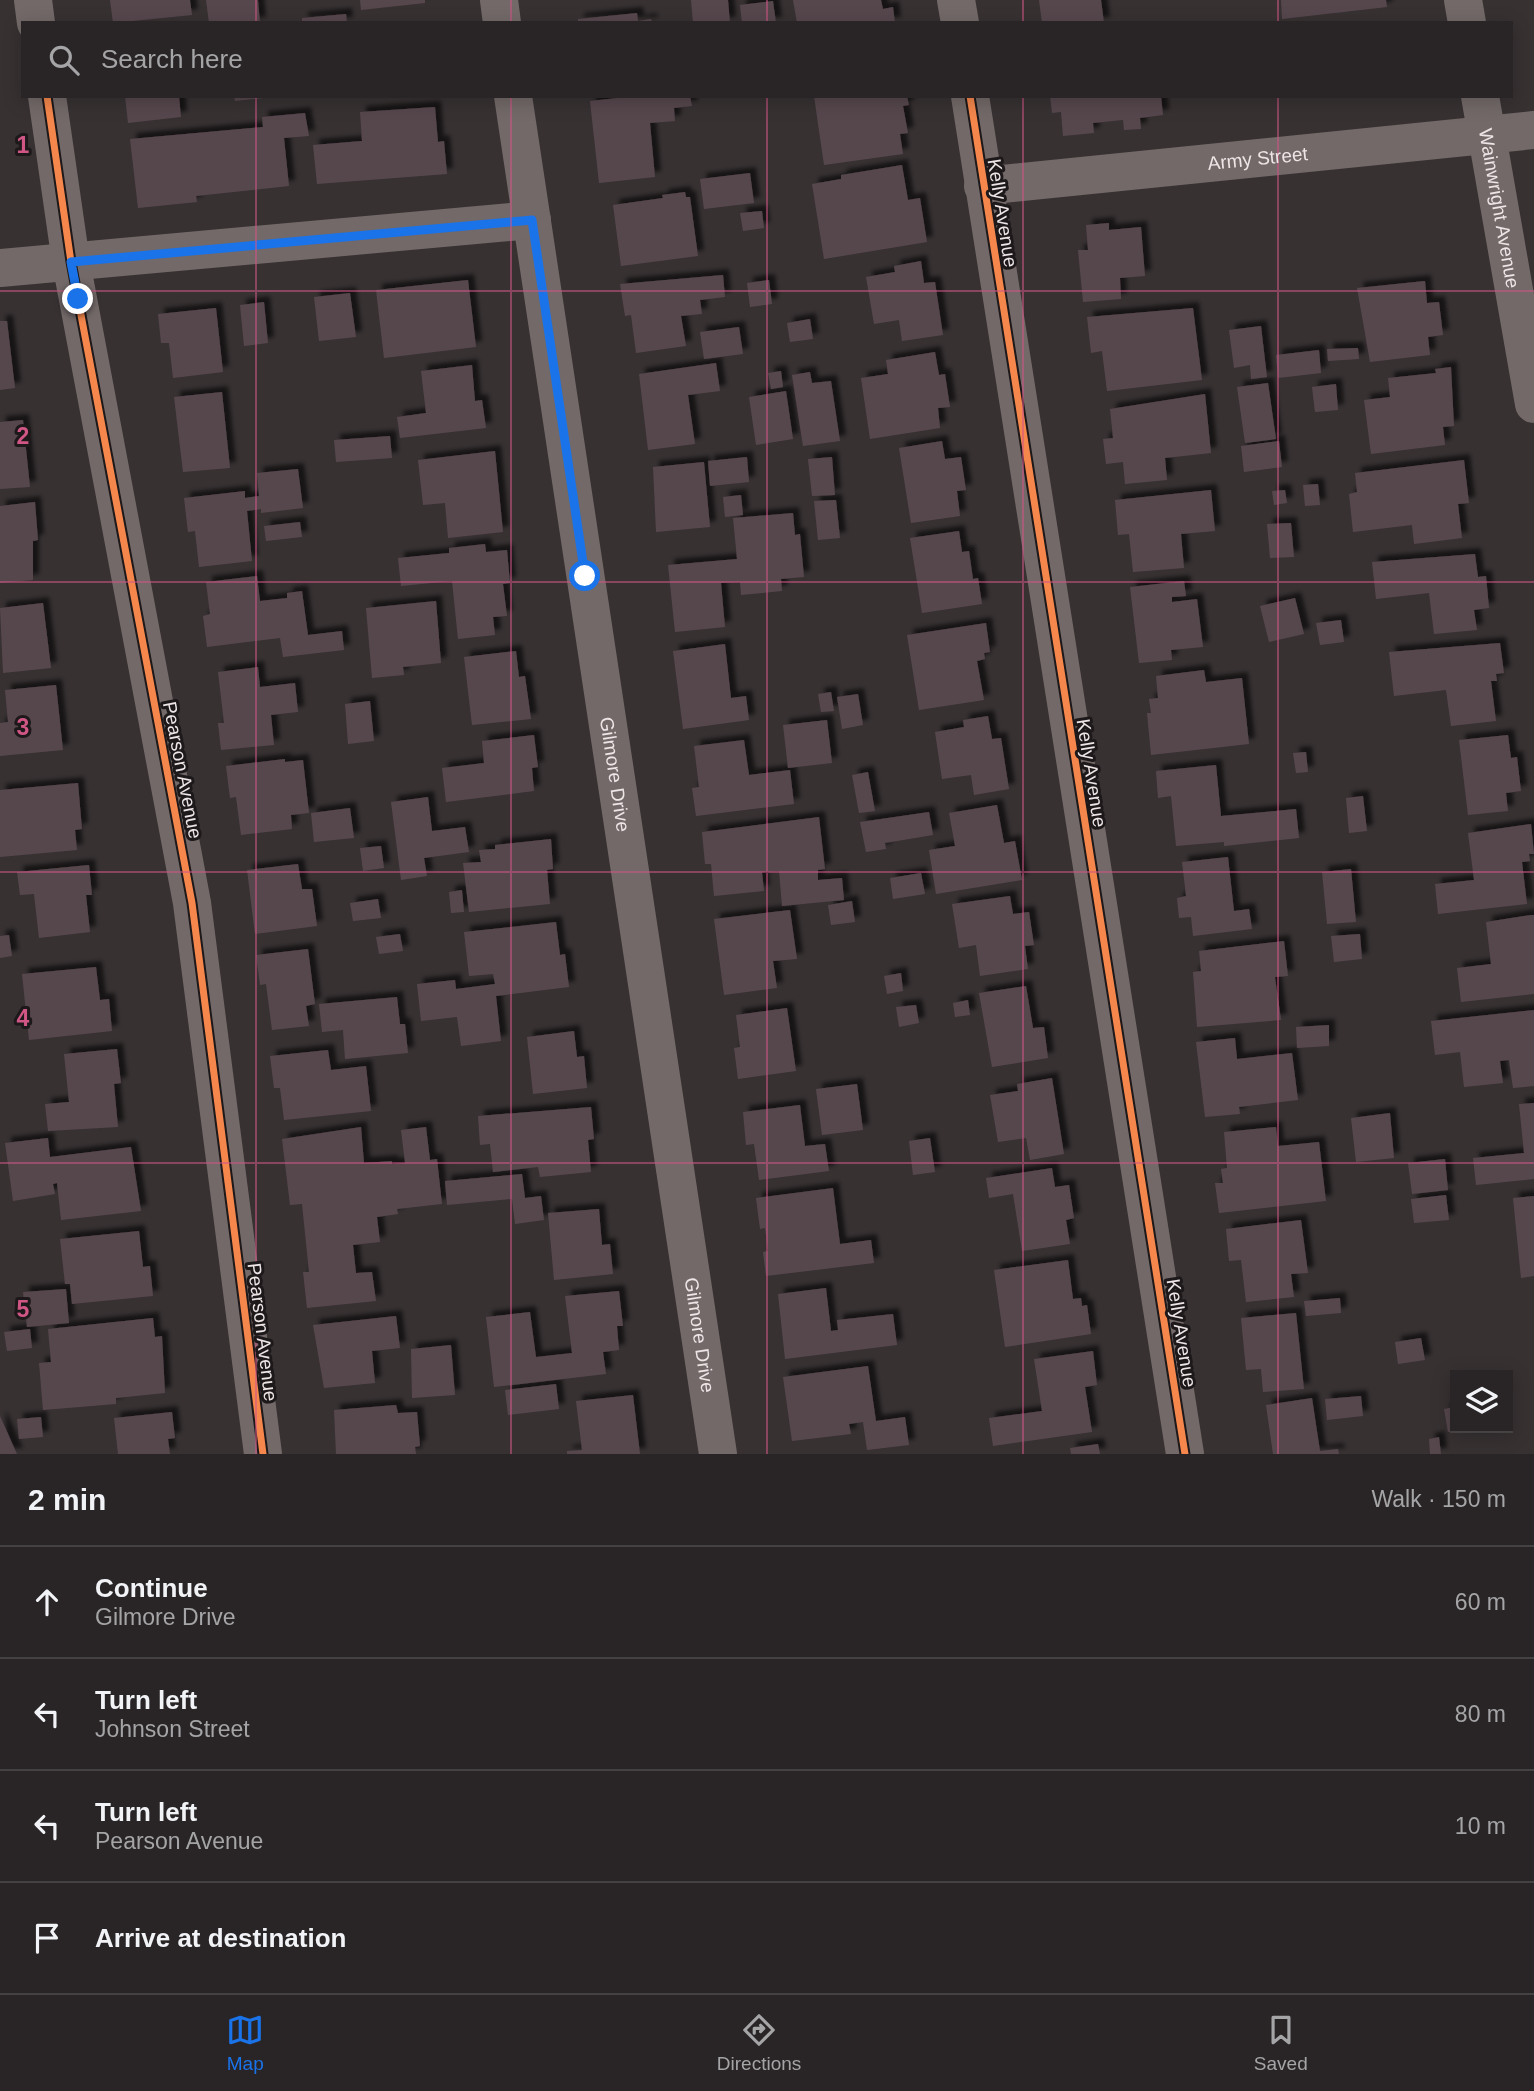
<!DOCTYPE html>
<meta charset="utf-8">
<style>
:root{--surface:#292526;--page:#312d2e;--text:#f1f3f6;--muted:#a5a5a7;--line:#454243;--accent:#1a73e8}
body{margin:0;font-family:Arial,sans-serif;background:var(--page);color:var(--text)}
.controls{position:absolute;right:21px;bottom:21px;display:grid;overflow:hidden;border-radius:0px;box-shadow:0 4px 18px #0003}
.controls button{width:63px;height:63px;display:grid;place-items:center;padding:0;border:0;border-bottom:2px solid var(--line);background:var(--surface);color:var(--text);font:35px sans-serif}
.stop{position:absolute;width:21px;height:21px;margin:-16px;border:5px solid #1a73e8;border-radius:50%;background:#fff}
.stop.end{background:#1a73e8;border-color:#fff;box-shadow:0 2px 7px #0008}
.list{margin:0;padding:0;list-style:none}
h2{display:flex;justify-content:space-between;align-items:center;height:91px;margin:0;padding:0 28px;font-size:30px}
h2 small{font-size:23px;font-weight:400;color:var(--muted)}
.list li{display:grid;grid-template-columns:46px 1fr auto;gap:21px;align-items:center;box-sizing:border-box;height:112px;padding:0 28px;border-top:2px solid var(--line)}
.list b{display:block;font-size:26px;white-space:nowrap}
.list p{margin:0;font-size:23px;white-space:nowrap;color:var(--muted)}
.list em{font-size:23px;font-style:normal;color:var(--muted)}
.icon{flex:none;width:38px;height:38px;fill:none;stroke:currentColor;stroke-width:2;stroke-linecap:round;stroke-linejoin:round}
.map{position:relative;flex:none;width:1534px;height:1454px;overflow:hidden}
.search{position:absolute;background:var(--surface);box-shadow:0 4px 18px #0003;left:21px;right:21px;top:21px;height:77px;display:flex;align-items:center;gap:18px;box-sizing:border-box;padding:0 24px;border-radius:0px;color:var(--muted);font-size:26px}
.sheet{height:539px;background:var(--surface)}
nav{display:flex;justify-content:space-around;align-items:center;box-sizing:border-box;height:98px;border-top:2px solid var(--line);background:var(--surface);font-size:19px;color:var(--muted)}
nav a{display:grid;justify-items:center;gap:4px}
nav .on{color:var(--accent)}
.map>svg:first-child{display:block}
.building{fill:#57474e;filter:url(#shadow)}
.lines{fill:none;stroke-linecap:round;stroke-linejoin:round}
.minor{stroke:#736969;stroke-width:38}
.cycleway-casing{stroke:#1d1819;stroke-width:11}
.cycleway{stroke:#f5874c;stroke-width:7}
.route{stroke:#1a73e8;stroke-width:9}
.grid{fill:none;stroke:#cf5685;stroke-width:2;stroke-opacity:0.55}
.labels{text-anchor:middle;stroke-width:6;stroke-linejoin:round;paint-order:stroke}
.street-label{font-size:19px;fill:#ede5e6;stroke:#1d1819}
.grid-label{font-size:23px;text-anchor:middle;font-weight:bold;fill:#cf5685;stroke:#1d1819;stroke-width:6;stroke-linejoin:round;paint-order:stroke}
</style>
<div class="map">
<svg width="1534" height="1454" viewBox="0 0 1534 1454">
<defs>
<filter id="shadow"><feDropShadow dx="6" dy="-6" stdDeviation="2" flood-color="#0009"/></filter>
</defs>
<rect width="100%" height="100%" fill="#373132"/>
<g class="building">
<path d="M 110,0 L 190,0 L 192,15 L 113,23 Z"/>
<path d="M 206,0 L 258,0 L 260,23 L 209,23 Z"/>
<path d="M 360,0 L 425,0 L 425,3 L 361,10 Z"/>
<path d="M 691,0 L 728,0 L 730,23 L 693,23 Z"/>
<path d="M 793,0 L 881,0 L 883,9 L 893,7 L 895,23 L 797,23 Z"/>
<path d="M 1039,0 L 1101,0 L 1104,23 L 1042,23 Z"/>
<path d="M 1281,0 L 1386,0 L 1387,7 L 1282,19 Z"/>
<path d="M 773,1 L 776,23 L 742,23 L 740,5 Z"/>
<path d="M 637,13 L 638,21 L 651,19 L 652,23 L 578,23 L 578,19 Z"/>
<path d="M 346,14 L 347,23 L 302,23 L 302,18 Z"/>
<path d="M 125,96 L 179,96 L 181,117 L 128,123 Z"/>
<path d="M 234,96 L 264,96 L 264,98 L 235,101 Z"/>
<path d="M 635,96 L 690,96 L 692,106 L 674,108 L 675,121 L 650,123 L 655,177 L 599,183 L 590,101 Z"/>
<path d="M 814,96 L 907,96 L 909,105 L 903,106 L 908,133 L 900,134 L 903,154 L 824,165 Z"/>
<path d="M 1050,96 L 1161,96 L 1163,115 L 1140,118 L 1141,129 L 1124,130 L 1123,120 L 1093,123 L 1094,133 L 1063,136 L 1061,112 L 1052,113 Z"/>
<path d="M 435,107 L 438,142 L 444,141 L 447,174 L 317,184 L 313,145 L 362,141 L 360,112 Z"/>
<path d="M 305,113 L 309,136 L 284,138 L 289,186 L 196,196 L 197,202 L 138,208 L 130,139 L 263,127 L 262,117 Z"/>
<path d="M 902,165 L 908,200 L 920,198 L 927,242 L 824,259 L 812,184 L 841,179 L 841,175 Z"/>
<path d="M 750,173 L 754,203 L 704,209 L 700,179 Z"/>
<path d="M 685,192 L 686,197 L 690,197 L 698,256 L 621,266 L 613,205 L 663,198 L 662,195 Z"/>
<path d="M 762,211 L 764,228 L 743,231 L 740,213 Z"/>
<path d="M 1109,223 L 1109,230 L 1141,227 L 1145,276 L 1120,278 L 1121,299 L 1083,302 L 1078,250 L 1088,250 L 1086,225 Z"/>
<path d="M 921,261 L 924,283 L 935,282 L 943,335 L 902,341 L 899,320 L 874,324 L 866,277 L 895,272 L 894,266 Z"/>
<path d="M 723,275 L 725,297 L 700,300 L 702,314 L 681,316 L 686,346 L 636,353 L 631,315 L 625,316 L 620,284 Z"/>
<path d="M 468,280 L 476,347 L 384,358 L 376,290 Z"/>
<path d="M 769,280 L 772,304 L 750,307 L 747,283 Z"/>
<path d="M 1425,281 L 1427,303 L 1439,302 L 1443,335 L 1428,337 L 1430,355 L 1370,362 L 1357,288 Z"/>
<path d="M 350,293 L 356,337 L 319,341 L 314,297 Z"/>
<path d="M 264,302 L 268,343 L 244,346 L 240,305 Z"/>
<path d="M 216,308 L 223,372 L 173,378 L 169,343 L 161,343 L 158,314 Z"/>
<path d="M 1193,308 L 1202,380 L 1107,391 L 1102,351 L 1091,353 L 1087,317 Z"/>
<path d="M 810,319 L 813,339 L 790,342 L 787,323 Z"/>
<path d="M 0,321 L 7,321 L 15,388 L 0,390 Z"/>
<path d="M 1261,326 L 1267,377 L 1251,379 L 1250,365 L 1234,368 L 1229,330 Z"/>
<path d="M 739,327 L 743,354 L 704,359 L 700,332 Z"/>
<path d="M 1358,348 L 1359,359 L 1328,361 L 1327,349 Z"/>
<path d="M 1319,350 L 1321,373 L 1278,378 L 1276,355 Z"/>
<path d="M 935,352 L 939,375 L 945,374 L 950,407 L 938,408 L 940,428 L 870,439 L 861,378 L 888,374 L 886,360 Z"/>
<path d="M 716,363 L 720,391 L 688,395 L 695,444 L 648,450 L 639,374 Z"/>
<path d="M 472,365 L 475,401 L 482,400 L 486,428 L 400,438 L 397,417 L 426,413 L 421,371 Z"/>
<path d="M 1451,367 L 1454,426 L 1443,427 L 1445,445 L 1371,454 L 1364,400 L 1390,397 L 1388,378 L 1436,373 L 1435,369 Z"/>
<path d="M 781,371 L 783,387 L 771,389 L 768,373 Z"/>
<path d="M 810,372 L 812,383 L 831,381 L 840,441 L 803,446 L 792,375 Z"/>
<path d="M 1268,383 L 1276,439 L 1245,443 L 1237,387 Z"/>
<path d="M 1336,384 L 1338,410 L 1315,412 L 1312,387 Z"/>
<path d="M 786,391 L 793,439 L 756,445 L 749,397 Z"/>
<path d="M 222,392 L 230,468 L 183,472 L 174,397 Z"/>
<path d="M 1205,394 L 1211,453 L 1165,458 L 1167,480 L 1125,484 L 1123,462 L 1106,464 L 1103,439 L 1113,438 L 1110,409 Z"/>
<path d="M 23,420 L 30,487 L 0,489 L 0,422 Z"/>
<path d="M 390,436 L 392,458 L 336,462 L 334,440 Z"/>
<path d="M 942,441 L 945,459 L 961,457 L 966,490 L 957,491 L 960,516 L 911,523 L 899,448 Z"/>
<path d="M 1279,441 L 1282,467 L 1244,472 L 1241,446 Z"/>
<path d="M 495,451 L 503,532 L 448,538 L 445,503 L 423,505 L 418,460 Z"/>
<path d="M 747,457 L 749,482 L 710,486 L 708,461 Z"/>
<path d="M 832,457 L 835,495 L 812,496 L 808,459 Z"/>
<path d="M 1464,460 L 1469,503 L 1458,504 L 1462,538 L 1414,544 L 1412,525 L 1353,532 L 1349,494 L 1357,492 L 1355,473 Z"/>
<path d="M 704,462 L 710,527 L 656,532 L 653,467 Z"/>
<path d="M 298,469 L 303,508 L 261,513 L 261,509 L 247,511 L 252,561 L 199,567 L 195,531 L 188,532 L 184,498 L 245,491 L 245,498 L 259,496 L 257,473 Z"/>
<path d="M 1318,484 L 1320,505 L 1305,506 L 1303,485 Z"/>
<path d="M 1211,490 L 1215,531 L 1181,534 L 1184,568 L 1133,572 L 1129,534 L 1118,535 L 1115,500 Z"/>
<path d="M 1285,490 L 1287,503 L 1274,505 L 1272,491 Z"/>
<path d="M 741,495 L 743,515 L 725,517 L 723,497 Z"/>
<path d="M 836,500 L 840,538 L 818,540 L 814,501 Z"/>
<path d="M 35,502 L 38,540 L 33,541 L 33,580 L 0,583 L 0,506 Z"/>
<path d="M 793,513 L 795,535 L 800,534 L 804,577 L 781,579 L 782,591 L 741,595 L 740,582 L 721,583 L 725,627 L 675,632 L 668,565 L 737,559 L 733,518 Z"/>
<path d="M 300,522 L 302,537 L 266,541 L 264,526 Z"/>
<path d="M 1291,523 L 1294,557 L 1270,558 L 1267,524 Z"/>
<path d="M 959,531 L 962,552 L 969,551 L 973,579 L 978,578 L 982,604 L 922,613 L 910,538 Z"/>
<path d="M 485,544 L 486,552 L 507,550 L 510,583 L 503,584 L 507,616 L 493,617 L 495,635 L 458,639 L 452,581 L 401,586 L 398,558 L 449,553 L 449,548 Z"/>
<path d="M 1475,554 L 1478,577 L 1486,576 L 1489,608 L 1474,610 L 1477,630 L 1434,634 L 1429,593 L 1376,599 L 1372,562 Z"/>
<path d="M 257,576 L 260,601 L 287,598 L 287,593 L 302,591 L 308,635 L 342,631 L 344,650 L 283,657 L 280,638 L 207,647 L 203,616 L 210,614 L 206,582 Z"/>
<path d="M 1184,581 L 1186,596 L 1172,597 L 1172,602 L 1197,599 L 1203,647 L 1171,650 L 1172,660 L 1139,663 L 1130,587 Z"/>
<path d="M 1295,598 L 1304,634 L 1269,642 L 1260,606 Z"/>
<path d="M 436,601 L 441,663 L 403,667 L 404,675 L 372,678 L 366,608 Z"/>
<path d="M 43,603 L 51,668 L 3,673 L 0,608 Z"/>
<path d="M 1341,620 L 1344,642 L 1320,645 L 1316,623 Z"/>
<path d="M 986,623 L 990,652 L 984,653 L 985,659 L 977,661 L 984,700 L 919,710 L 907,635 Z"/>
<path d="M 1500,643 L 1504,673 L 1496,674 L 1497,681 L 1491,681 L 1496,721 L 1451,726 L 1446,690 L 1394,696 L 1389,652 Z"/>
<path d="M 725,644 L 731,698 L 746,696 L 749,720 L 683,729 L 673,651 Z"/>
<path d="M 516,651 L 519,677 L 525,676 L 531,719 L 472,725 L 464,657 Z"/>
<path d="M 258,667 L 260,687 L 295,683 L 298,712 L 271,715 L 274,745 L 221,750 L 218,723 L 224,723 L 218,672 Z"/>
<path d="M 1204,670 L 1206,682 L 1242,678 L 1249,744 L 1151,755 L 1147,713 L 1151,713 L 1149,699 L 1158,698 L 1156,676 Z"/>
<path d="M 56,685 L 63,750 L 0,756 L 0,723 L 8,722 L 5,690 Z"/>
<path d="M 831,692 L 834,711 L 821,712 L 818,694 Z"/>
<path d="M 858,694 L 863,725 L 842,729 L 837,697 Z"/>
<path d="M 370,701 L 374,741 L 348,744 L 345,704 Z"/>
<path d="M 988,716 L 992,739 L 1001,738 L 1009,789 L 974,795 L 971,775 L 942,779 L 935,732 L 964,727 L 963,720 Z"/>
<path d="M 827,720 L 832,763 L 788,768 L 783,725 Z"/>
<path d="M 534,735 L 538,767 L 532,768 L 534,791 L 446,802 L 442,768 L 484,763 L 482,741 Z"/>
<path d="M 1508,735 L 1511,758 L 1517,757 L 1521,791 L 1506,793 L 1508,811 L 1468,815 L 1459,740 Z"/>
<path d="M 744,740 L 749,775 L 790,770 L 794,804 L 696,816 L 692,788 L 699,787 L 694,746 Z"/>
<path d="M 1306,752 L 1308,772 L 1296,773 L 1293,753 Z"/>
<path d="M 285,759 L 285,762 L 303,760 L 309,813 L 291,815 L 292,829 L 241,835 L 236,797 L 230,798 L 226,766 Z"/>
<path d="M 1216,765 L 1221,816 L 1296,809 L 1299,838 L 1224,846 L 1224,842 L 1176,846 L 1171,796 L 1158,798 L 1156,771 Z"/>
<path d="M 868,772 L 875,811 L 859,813 L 852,775 Z"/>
<path d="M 78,783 L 82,829 L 75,830 L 77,850 L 0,857 L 0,790 Z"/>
<path d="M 1363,796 L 1367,831 L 1349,833 L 1346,798 Z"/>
<path d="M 428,797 L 432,831 L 465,827 L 469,852 L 424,858 L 427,876 L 401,880 L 391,802 Z"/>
<path d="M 997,805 L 1004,843 L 1015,841 L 1022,880 L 936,894 L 929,850 L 955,846 L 949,813 Z"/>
<path d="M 350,808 L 354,838 L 314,842 L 311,813 Z"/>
<path d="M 929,812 L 933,835 L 885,843 L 886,849 L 866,852 L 860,822 Z"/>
<path d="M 819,817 L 825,869 L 818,870 L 818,880 L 842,878 L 844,900 L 782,906 L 779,871 L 762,872 L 764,891 L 714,896 L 711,864 L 705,864 L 702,832 Z"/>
<path d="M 1531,824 L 1534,854 L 1529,854 L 1530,861 L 1522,862 L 1527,904 L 1438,914 L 1435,884 L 1474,880 L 1468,833 Z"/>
<path d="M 551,839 L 553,869 L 547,870 L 550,904 L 469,912 L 463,863 L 481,862 L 479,850 L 495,849 L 495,845 Z"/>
<path d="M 381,846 L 384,868 L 363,871 L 360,848 Z"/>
<path d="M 1228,857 L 1234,911 L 1249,909 L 1252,929 L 1193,936 L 1191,917 L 1179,918 L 1177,898 L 1186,896 L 1182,862 Z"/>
<path d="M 298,864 L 302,889 L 312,889 L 317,926 L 255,934 L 247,870 Z"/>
<path d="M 89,865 L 92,895 L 86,895 L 90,932 L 39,938 L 34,894 L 20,895 L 17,872 Z"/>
<path d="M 1351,869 L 1356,922 L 1327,924 L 1322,872 Z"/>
<path d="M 921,873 L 925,894 L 893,899 L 890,878 Z"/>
<path d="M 462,890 L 464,912 L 451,913 L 449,892 Z"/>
<path d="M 1010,896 L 1013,914 L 1029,912 L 1034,945 L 1025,946 L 1028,969 L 980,976 L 976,945 L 959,948 L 952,904 Z"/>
<path d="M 378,899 L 381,918 L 353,921 L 350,903 Z"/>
<path d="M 852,901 L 855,922 L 831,925 L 828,905 Z"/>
<path d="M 790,910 L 797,959 L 773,961 L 777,988 L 724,995 L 714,919 Z"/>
<path d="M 1531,915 L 1534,915 L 1534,994 L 1461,1002 L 1457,968 L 1491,964 L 1486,922 Z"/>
<path d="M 556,922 L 560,955 L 565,954 L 569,987 L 496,996 L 501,1041 L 461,1046 L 457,1017 L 421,1021 L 417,984 L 455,980 L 456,989 L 495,984 L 493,974 L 469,976 L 464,932 Z"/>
<path d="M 400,934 L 403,951 L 379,954 L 376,937 Z"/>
<path d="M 1360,934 L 1362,959 L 1334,962 L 1331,936 Z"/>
<path d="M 9,935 L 12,956 L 0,958 L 0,936 Z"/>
<path d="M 1284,941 L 1288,976 L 1275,977 L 1281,1020 L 1197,1027 L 1193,972 L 1201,971 L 1199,951 Z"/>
<path d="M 308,949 L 315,1004 L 306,1006 L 309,1026 L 272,1030 L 266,984 L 260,985 L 256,955 Z"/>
<path d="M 96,967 L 100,1000 L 109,999 L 112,1031 L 29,1040 L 22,974 Z"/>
<path d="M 901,973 L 903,991 L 887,994 L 884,976 Z"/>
<path d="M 1026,986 L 1033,1028 L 1044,1027 L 1048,1058 L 992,1067 L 979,993 Z"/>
<path d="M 397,997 L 400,1024 L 405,1024 L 408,1053 L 345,1059 L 343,1030 L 322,1032 L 319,1004 Z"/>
<path d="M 968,1000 L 970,1015 L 955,1017 L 953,1003 Z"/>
<path d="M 916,1005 L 919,1023 L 899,1027 L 896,1007 Z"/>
<path d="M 787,1008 L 796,1071 L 738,1079 L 734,1048 L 740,1047 L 736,1015 Z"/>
<path d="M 1534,1010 L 1534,1086 L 1513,1088 L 1509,1060 L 1500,1061 L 1503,1083 L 1464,1087 L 1460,1052 L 1435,1055 L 1431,1021 Z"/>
<path d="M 1329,1025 L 1329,1046 L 1297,1048 L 1296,1027 Z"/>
<path d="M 574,1031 L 577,1057 L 584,1056 L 587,1088 L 533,1094 L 527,1037 Z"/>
<path d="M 1235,1038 L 1237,1059 L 1292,1053 L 1298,1100 L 1239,1107 L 1240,1114 L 1205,1117 L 1196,1042 Z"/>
<path d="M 117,1049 L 121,1083 L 114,1084 L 118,1127 L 48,1131 L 45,1104 L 69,1102 L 64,1054 Z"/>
<path d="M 328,1050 L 331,1070 L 366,1066 L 371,1111 L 284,1120 L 280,1088 L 274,1088 L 270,1056 Z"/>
<path d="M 1052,1078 L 1064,1154 L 1030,1160 L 1026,1138 L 998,1142 L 990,1095 L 1018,1091 L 1017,1084 Z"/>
<path d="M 857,1084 L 863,1130 L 822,1135 L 816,1089 Z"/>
<path d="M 1534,1103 L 1534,1179 L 1476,1185 L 1473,1158 L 1524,1153 L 1519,1104 Z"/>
<path d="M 800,1105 L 805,1146 L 825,1144 L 829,1171 L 759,1180 L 754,1144 L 746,1145 L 743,1112 Z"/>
<path d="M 591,1107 L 594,1139 L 588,1140 L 591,1172 L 540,1177 L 538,1167 L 493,1172 L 490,1144 L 480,1145 L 478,1116 Z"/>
<path d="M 1390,1113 L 1394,1158 L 1356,1162 L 1351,1118 Z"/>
<path d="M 361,1127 L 364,1163 L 392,1161 L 392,1164 L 405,1163 L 401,1130 L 426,1127 L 430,1160 L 437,1159 L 442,1204 L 397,1209 L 398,1214 L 377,1217 L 380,1242 L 353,1245 L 356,1273 L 372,1272 L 376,1301 L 307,1308 L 303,1272 L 309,1272 L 302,1204 L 290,1205 L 282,1139 Z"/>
<path d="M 1276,1127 L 1278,1146 L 1319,1142 L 1326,1201 L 1219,1213 L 1215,1183 L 1223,1183 L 1221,1169 L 1227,1168 L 1224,1132 Z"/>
<path d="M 48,1138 L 50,1157 L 131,1147 L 141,1211 L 61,1220 L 57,1183 L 53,1184 L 55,1194 L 13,1201 L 5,1143 Z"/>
<path d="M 930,1138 L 935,1172 L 913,1175 L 909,1141 Z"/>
<path d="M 1445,1159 L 1448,1190 L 1412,1194 L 1408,1163 Z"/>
<path d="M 1052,1168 L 1055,1187 L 1069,1185 L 1074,1218 L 1066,1220 L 1070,1244 L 1022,1251 L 1013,1194 L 989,1198 L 986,1178 Z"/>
<path d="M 522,1174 L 525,1198 L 541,1196 L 544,1220 L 515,1224 L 512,1199 L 447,1205 L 445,1181 Z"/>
<path d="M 833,1188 L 840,1244 L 871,1240 L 874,1263 L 766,1276 L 763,1252 L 768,1251 L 765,1228 L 760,1229 L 756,1198 Z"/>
<path d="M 1446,1195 L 1449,1220 L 1414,1223 L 1411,1199 Z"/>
<path d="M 1534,1196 L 1534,1276 L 1521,1278 L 1513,1198 Z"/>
<path d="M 599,1209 L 602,1245 L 610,1244 L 613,1274 L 554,1280 L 548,1213 Z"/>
<path d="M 1301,1220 L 1308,1273 L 1291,1274 L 1294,1297 L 1246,1302 L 1241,1260 L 1229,1261 L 1226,1229 Z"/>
<path d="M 139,1231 L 143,1267 L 150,1266 L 153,1296 L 72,1304 L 70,1284 L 65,1284 L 60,1239 Z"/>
<path d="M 1068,1260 L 1073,1299 L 1081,1298 L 1082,1306 L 1087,1305 L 1091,1334 L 1005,1347 L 994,1270 Z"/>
<path d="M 826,1288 L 831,1331 L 838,1330 L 837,1320 L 893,1314 L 897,1345 L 785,1359 L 778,1294 Z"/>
<path d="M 66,1289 L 69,1323 L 27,1327 L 23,1292 Z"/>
<path d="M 619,1291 L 623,1326 L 617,1326 L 619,1350 L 603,1352 L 606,1374 L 494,1387 L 486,1317 L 530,1312 L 536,1357 L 572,1353 L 565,1296 Z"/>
<path d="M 1340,1298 L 1341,1313 L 1306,1316 L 1304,1301 Z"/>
<path d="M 1296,1313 L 1304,1389 L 1263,1392 L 1261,1369 L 1246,1370 L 1241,1318 Z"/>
<path d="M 396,1316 L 400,1348 L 372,1351 L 375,1383 L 324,1388 L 313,1325 Z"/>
<path d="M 153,1318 L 155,1337 L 162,1336 L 165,1393 L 116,1398 L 116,1404 L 43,1410 L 39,1363 L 51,1362 L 48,1329 Z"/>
<path d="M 30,1329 L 32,1348 L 7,1351 L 4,1332 Z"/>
<path d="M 1421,1338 L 1425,1360 L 1398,1364 L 1395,1342 Z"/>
<path d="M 451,1345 L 455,1395 L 412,1398 L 411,1349 Z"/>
<path d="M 1093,1351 L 1097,1385 L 1085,1387 L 1092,1432 L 993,1446 L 989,1418 L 1042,1411 L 1034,1359 Z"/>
<path d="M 868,1366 L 876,1421 L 905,1417 L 909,1445 L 867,1450 L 863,1422 L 849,1424 L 851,1434 L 792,1441 L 783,1377 Z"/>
<path d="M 556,1384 L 559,1409 L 508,1415 L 505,1390 Z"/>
<path d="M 633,1395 L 640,1454 L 567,1454 L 567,1451 L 582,1450 L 576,1401 Z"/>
<path d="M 1361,1396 L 1363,1416 L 1327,1420 L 1325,1399 Z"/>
<path d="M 1312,1398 L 1320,1451 L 1338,1449 L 1339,1454 L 1273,1454 L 1266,1405 Z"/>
<path d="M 396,1405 L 398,1413 L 417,1412 L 420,1446 L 415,1447 L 416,1454 L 336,1454 L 334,1410 Z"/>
<path d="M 1455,1407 L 1455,1428 L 1464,1429 L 1448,1432 L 1444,1409 Z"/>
<path d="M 172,1412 L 175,1438 L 168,1439 L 170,1454 L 118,1454 L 114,1418 Z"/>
<path d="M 0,1416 L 17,1454 L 0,1454 Z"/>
<path d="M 41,1417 L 43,1437 L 19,1439 L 17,1419 Z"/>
<path d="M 1439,1437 L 1441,1454 L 1430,1454 L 1429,1439 Z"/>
<path d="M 1098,1444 L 1100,1454 L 1071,1454 L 1070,1448 Z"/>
</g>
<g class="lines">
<g class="minor">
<path d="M 33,0 L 36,23"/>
<path d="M 499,0 L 502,23"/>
<path d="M 956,0 L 960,23"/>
<path d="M 1463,0 L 1467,23"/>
<path d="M 47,96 L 71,262 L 192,903 L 263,1454"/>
<path id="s1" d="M 513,96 L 718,1454"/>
<path d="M 970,96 L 1185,1454"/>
<path id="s2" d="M 1480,96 L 1534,404"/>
<path id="s3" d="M 983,186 L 1534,130"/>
<path d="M 0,268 L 532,220"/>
</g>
<defs>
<g id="cycleway">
<path d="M 47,96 L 71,262 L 192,903 L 263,1454"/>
<path d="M 970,96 L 1185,1454"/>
</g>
</defs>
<use href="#cycleway" class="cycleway-casing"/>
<use href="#cycleway" class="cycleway"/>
</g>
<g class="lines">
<path class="route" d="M 78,299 L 71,262 L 532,220 L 585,576"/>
</g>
<path class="grid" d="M 256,0 L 256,23M 511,0 L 511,23M 767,0 L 767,23M 1023,0 L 1023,23M 1278,0 L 1278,23M 256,96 L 256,1454M 511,96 L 511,1454M 767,96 L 767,1454M 1023,96 L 1023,1454M 1278,96 L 1278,1454M 0,291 L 1534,291M 0,582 L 1534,582M 0,872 L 1534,872M 0,1163 L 1534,1163"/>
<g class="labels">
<g class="street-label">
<text dy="7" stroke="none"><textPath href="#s3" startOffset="276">Army Street</textPath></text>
<text dy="7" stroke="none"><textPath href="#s2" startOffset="114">Wainwright Avenue</textPath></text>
<text transform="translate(1003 213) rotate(81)" y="7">Kelly Avenue</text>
<text transform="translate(183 770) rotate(79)" y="7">Pearson Avenue</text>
<text transform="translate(1092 773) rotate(81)" y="7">Kelly Avenue</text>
<text dy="7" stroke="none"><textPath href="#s1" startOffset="686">Gilmore Drive</textPath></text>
<text transform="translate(263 1332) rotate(83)" y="7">Pearson Avenue</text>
<text transform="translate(1182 1333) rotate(81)" y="7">Kelly Avenue</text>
<text dy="7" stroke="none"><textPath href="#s1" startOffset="1253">Gilmore Drive</textPath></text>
</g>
</g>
<g class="grid-label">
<text x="23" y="153">1</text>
<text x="23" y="444">2</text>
<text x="23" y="735">3</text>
<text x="23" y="1026">4</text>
<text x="23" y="1317">5</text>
</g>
</svg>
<div class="controls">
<button><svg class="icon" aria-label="layers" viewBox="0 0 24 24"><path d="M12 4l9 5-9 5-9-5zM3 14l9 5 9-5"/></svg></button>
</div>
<div class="stop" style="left:585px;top:576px"></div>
<div class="stop end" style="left:78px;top:299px"></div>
<div class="search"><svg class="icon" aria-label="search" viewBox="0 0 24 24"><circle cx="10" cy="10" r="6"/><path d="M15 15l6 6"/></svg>Search here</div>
</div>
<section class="sheet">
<h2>2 min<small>Walk · 150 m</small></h2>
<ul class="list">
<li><svg class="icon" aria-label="ahead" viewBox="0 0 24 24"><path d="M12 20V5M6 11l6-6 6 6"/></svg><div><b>Continue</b><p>Gilmore Drive</p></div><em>60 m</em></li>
<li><svg class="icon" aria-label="left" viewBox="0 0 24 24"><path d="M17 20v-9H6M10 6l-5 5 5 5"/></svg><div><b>Turn left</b><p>Johnson Street</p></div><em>80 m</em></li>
<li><svg class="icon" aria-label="left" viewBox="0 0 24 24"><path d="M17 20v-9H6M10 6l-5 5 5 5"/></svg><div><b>Turn left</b><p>Pearson Avenue</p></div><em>10 m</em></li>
<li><svg class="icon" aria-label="arrive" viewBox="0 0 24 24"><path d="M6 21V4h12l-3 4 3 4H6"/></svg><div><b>Arrive at destination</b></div></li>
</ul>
</section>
<nav>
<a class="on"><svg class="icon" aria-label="map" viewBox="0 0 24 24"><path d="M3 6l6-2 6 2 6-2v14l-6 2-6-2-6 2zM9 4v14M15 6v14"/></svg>Map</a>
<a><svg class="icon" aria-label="directions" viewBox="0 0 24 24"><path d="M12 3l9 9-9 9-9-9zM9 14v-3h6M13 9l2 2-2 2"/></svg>Directions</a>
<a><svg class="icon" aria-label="saved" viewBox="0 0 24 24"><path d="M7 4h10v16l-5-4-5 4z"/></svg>Saved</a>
</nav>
